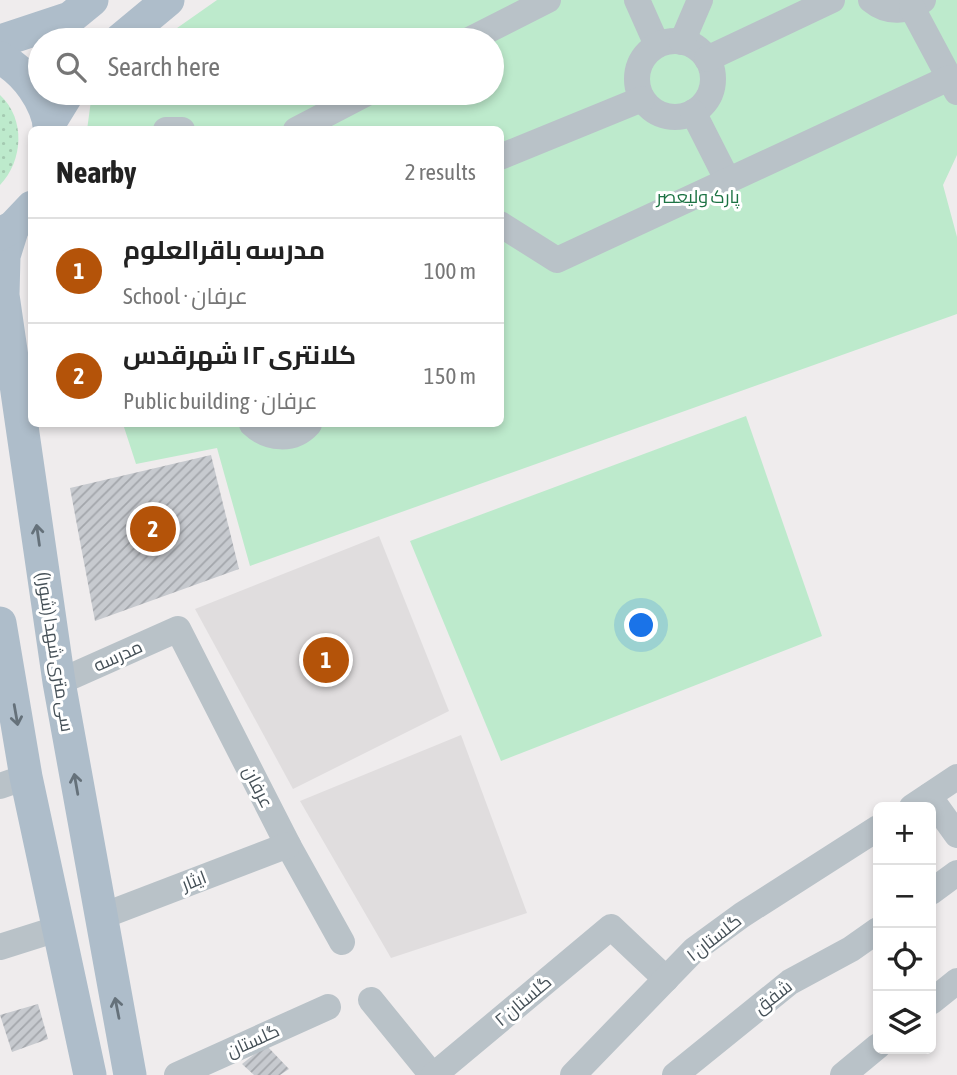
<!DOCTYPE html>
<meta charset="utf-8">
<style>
:root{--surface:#fff;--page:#f2f2f2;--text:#222;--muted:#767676;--line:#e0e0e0;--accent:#b45309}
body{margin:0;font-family:"Asap Condensed",Cairo,sans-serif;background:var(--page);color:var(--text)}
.controls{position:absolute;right:21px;bottom:21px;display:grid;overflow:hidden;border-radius:10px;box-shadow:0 4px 10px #0003}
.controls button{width:63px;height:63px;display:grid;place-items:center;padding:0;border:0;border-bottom:2px solid var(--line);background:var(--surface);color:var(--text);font:35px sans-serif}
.you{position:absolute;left:642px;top:626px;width:24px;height:24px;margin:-18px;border:5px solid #fff;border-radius:50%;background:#1a73e8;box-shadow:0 0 0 10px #1a73e833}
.badge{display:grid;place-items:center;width:46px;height:46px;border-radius:50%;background:var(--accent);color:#fff;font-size:23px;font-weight:700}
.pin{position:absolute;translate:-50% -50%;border:4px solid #fff;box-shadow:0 2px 7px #0006}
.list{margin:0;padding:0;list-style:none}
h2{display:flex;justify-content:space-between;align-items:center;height:91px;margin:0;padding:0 28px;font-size:30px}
h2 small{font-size:23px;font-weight:400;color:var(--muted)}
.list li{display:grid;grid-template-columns:46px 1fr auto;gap:21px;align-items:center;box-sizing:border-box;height:105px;padding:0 28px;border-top:2px solid var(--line)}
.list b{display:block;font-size:26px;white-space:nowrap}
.list p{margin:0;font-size:23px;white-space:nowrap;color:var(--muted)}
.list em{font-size:23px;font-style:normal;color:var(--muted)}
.icon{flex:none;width:38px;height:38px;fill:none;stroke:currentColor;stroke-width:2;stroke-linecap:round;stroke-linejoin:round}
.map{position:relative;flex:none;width:957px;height:1075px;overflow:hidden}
.search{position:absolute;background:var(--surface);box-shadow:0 4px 10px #0003;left:28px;top:28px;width:476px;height:77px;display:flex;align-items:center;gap:18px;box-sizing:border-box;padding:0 24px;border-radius:38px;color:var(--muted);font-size:26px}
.panel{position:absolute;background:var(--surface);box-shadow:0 4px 10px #0003;left:28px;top:126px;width:476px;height:301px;border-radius:10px}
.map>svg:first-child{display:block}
.education{fill:#e0ddde}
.grass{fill:url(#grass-dots)}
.park{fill:#bdeacc}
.building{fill:url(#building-hatch)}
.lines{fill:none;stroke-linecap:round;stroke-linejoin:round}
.minor{stroke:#b9c2c8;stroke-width:26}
.major{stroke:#aebdca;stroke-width:33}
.oneway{stroke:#65717a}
.labels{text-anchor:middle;stroke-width:6;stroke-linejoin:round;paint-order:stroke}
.park-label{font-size:18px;fill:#1d7344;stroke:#fff}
.street-label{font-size:18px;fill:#465158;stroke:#fff}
</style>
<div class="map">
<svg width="957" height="1075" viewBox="0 0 957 1075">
<defs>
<pattern id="grass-dots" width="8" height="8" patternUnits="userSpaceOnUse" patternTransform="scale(1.75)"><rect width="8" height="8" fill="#bdeacc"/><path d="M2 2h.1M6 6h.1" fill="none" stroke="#a4cab1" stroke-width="1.8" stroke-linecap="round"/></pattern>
<pattern id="building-hatch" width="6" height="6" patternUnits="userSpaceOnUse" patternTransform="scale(1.75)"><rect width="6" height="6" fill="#c7cacf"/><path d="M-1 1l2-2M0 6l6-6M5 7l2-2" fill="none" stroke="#a3a6ab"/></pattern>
</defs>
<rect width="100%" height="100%" fill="#efeced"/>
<g class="education">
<path d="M 379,536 L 449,711 L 293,789 L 195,609 Z"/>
<path d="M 461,735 L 527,913 L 391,958 L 300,801 Z"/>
</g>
<path class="grass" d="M 0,95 C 26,119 23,161 0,185 Z"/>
<g class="park">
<path d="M 217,0 L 957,0 L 957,155 L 943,185 L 957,237 L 957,314 L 250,566 L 217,448 L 136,464 L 123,424 L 500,424 L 500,130 L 87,130 L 92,93 L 492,93 L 492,40 L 160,40 Z"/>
<path d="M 746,416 L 822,636 L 501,761 L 410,541 Z"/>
</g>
<g class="building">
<path d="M 211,455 L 239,569 L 95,621 L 70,488 Z"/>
<path d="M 38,1004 L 48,1039 L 12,1052 L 0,1015 Z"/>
<path d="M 266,1045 L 289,1069 L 280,1075 L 254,1075 L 242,1064 Z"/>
</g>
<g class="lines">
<g class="minor">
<path d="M 637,0 L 657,45"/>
<path d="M 871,0 C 888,14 907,12 923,0"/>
<path d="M 912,8 L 957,92"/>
<path d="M 469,40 L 548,0"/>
<circle cx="675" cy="79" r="38"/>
<path d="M 682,42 L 700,0"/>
<path d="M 707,59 L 832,0"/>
<path d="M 693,112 L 728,181"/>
<path d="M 166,130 L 182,130"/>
<path d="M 296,130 L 367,93"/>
<path d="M 500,157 L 642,99"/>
<path d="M 500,224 L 557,260 L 949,78"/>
<path d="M 252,424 C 268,439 293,442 309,424"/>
<path d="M 59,682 L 178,629 L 288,845 L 342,942"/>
<path d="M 0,786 L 26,777"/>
<path d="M 929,796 L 957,835"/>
<path d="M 912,807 L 957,777"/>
<path d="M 931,892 L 957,873"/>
<path d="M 100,917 L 288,845"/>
<path d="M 0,947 L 60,928"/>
<path d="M 371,1000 L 432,1075"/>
<path d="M 931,1002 L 957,981"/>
<path d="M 177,1075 L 328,1007"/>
<path d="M 434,1075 L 611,927 L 666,979"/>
<path d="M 573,1075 L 694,950 L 742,915 L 878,828"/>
<path d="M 675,1075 L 790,982 L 851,949 L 878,930"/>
<path d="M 843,1075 L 878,1046"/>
</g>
<g class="major">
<path d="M 120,40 L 168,0"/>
<path d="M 0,41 L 70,18 L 92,0"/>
<path d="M 0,58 C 25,71 47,101 50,130"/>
<path d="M 49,124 L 68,93"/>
<path d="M 13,227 L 4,256 L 3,295 L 59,682 L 130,1075"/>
<path d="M 0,234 L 13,227 L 32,207"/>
<path d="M 0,623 L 26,777 L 90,1075"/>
</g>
</g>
<defs><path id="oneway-shaft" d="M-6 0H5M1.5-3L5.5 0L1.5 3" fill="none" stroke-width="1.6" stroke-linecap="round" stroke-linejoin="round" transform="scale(1.75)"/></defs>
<g class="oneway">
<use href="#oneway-shaft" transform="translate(38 535) rotate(-98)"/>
<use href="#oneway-shaft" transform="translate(16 715) rotate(80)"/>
<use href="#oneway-shaft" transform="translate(76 784) rotate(-100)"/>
<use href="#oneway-shaft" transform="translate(117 1008) rotate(-101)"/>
</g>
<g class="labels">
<g class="park-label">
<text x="698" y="203">پارک ولیعصر</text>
</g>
<g class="street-label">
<text transform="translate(55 652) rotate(81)" y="6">سی متری شهدا (شورا)</text>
<text transform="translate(118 656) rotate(-24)" y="6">مدرسه</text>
<text transform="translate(258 787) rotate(63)" y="6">عرفان</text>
<text transform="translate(194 881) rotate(-21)" y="6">ایثار</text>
<text transform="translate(714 938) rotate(-38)" y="6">گلستان ۱</text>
<text transform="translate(773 997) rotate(-38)" y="6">شفق</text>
<text transform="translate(523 1001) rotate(-40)" y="6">گلستان ۲</text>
<text transform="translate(253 1041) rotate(-24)" y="6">گلستان</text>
</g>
</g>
</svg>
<div class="controls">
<button>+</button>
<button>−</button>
<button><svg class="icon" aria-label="locate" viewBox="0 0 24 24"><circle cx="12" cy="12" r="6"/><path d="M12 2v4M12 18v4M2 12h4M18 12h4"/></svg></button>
<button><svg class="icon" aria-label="layers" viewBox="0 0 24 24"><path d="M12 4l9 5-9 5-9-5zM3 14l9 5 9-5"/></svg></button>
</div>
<div class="you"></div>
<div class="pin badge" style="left:326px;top:660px">1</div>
<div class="pin badge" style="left:153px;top:529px">2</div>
<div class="search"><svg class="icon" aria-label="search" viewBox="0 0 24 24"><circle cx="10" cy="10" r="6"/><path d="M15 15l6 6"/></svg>Search here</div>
<section class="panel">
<h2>Nearby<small>2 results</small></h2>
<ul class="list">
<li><span class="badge">1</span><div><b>مدرسه باقرالعلوم</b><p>School · عرفان</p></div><em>100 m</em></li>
<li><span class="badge">2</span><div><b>کلانتری ۱۲ شهرقدس</b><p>Public building · عرفان</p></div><em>150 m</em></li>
</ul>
</section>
</div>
